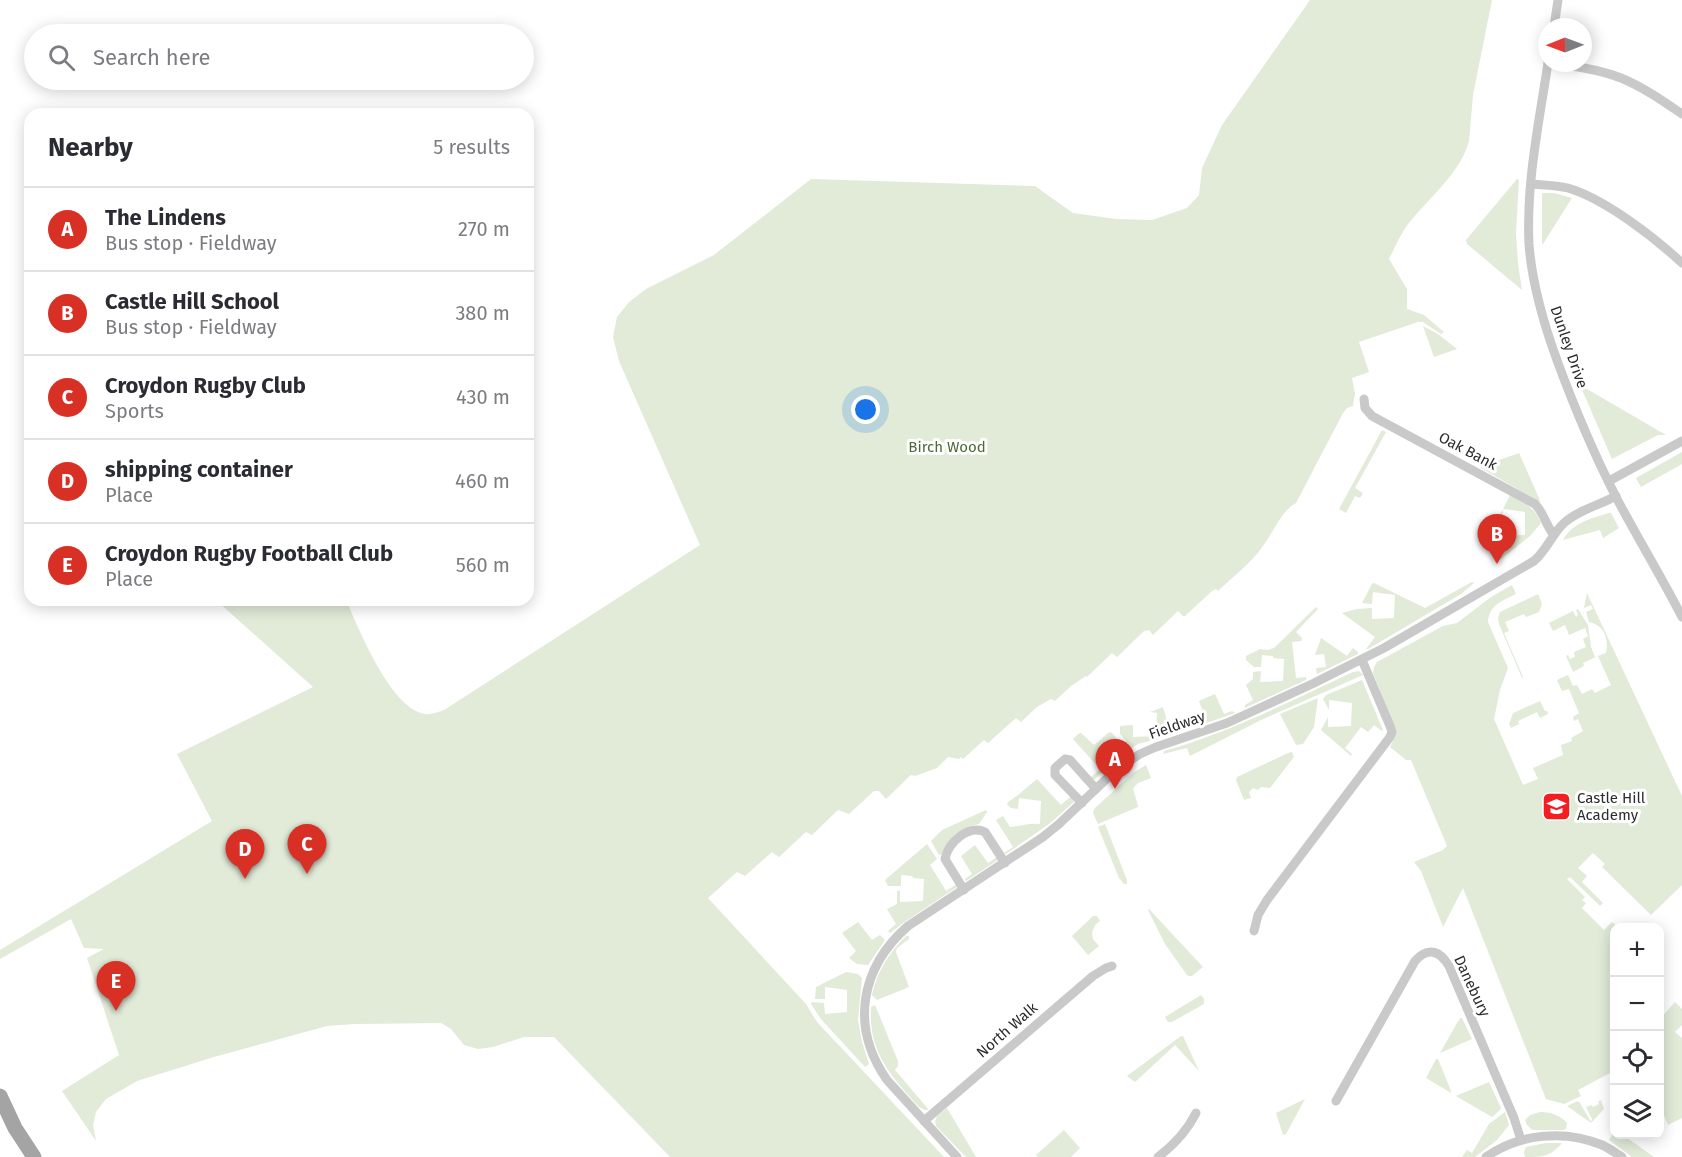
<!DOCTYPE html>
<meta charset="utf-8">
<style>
:root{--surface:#fff;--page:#f2f2f3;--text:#2b2b33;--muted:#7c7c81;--line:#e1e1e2;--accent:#d93025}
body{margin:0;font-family:"Fira Sans",sans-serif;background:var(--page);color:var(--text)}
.controls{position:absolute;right:18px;bottom:18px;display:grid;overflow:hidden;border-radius:12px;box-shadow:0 3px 15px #0003}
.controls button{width:54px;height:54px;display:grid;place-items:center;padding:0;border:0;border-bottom:2px solid var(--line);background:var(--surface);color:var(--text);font:30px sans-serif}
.compass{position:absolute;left:1538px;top:18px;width:54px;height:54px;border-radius:50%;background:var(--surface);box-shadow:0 3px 15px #0003;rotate:269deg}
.you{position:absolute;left:866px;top:410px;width:21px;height:21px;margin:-15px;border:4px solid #fff;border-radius:50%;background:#1a73e8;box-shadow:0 0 0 9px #1a73e833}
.badge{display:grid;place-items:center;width:39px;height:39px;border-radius:50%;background:var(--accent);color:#fff;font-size:20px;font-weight:700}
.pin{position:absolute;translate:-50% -50px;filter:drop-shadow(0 2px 3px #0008)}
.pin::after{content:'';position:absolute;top:32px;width:21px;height:18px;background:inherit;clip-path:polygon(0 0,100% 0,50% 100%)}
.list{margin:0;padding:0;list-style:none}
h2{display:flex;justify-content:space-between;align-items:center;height:78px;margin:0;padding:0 24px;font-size:26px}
h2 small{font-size:20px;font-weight:400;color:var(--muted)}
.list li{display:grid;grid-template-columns:39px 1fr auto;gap:18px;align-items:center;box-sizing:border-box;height:84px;padding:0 24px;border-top:2px solid var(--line)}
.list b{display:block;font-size:22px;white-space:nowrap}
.list p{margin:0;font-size:20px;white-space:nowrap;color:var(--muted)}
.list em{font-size:20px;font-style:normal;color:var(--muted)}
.icon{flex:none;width:33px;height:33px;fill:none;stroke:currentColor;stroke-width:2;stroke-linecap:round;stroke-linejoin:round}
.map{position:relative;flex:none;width:1682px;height:1157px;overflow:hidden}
.search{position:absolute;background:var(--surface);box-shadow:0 3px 15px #0003;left:24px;top:24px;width:510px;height:66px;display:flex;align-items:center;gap:15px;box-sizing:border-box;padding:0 21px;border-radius:33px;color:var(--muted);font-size:22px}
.panel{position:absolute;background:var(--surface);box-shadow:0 3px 15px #0003;left:24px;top:108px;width:510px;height:498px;border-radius:18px}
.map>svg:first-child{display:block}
.green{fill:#e1ebd8}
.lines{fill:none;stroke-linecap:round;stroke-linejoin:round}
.street{stroke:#c9c9c9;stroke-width:9}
.primary{stroke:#a4a4a4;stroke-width:15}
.labels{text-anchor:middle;stroke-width:6;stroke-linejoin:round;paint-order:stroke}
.street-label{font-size:15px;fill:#2c2c2c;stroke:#fff}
.park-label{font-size:15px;fill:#4c6a37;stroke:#fff}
.poi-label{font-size:15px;fill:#2c2c2c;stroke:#fff;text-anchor:start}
</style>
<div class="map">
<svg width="1682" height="1157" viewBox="0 0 1682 1157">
<rect width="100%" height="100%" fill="#fff"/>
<g class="green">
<path d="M 1310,0 L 1492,0 L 1473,95 L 1469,141 C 1461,172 1429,198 1409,223 C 1401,233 1395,247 1389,259 L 1407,289 L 1407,309 L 1424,315 L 1444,332 L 1441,334 L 1423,322 L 1418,322 L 1359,342 L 1369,372 L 1352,378 L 1355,394 L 1353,406 L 1347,408 L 1343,413 L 1296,503 C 1283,510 1275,528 1267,540 C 1255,560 1235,575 1218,591 L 1216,589 L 1212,591 L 1185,616 L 1183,616 L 1178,611 L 1153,635 L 1149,630 L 1144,631 L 1117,657 L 1112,653 L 1087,677 L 1086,676 L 1071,686 L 1055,701 L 1051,699 L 1037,707 L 1021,722 L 1016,718 L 988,743 L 984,740 L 963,759 L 961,757 L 959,759 L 948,757 L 937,768 L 915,776 L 911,775 L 886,799 L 879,791 L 874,791 L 849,814 L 838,810 L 812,835 L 806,832 L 779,857 L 772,852 L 745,876 L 737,872 L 708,898 L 806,1004 L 817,1022 L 944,1157 L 670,1157 L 554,1037 L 524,1037 L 493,1047 L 478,1049 L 464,1045 L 451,1029 L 441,1023 L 355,1024 L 327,1026 L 214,1057 L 137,1081 L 106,1099 L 96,1112 L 93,1125 L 96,1141 L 62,1091 L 119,1055 L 87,958 L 104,949 L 84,948 L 71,919 L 0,959 L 0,950 L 212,821 L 177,754 L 313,687 L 216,600 L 346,600 C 359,629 390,708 425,714 C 430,715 438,712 444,710 L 700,545 L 619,361 L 613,337 L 617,317 L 629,302 L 646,289 L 714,255 L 811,179 L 1035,186 L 1073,213 L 1116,219 L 1152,220 L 1187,208 L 1199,195 L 1202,168 L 1222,125 Z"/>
<path d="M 1517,179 L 1519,180 L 1516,233 L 1518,264 L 1522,290 L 1467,244 L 1466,240 Z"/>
<path d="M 1542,193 L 1554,193 L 1572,198 L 1543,244 L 1542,244 Z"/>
<path d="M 1423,326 L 1438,334 L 1457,349 L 1434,357 Z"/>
<path d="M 1580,385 L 1666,435 L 1658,435 L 1612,459 Z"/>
<path d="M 1382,430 L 1386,432 L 1355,488 L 1363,493 L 1360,498 L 1355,496 L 1346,513 L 1339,509 Z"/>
<path d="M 1682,452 L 1682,464 L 1641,487 L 1636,478 Z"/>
<path d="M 1519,453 L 1539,498 L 1540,502 L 1481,468 L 1482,466 Z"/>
<path d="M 1510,495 C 1525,504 1534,506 1541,523 L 1530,536 L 1501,559 L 1490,553 L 1500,536 L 1525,535 L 1525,512 L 1503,509 L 1502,521 L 1500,521 L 1499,531 L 1492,544 L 1487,541 Z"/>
<path d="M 1609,513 L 1611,513 L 1619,528 L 1603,538 L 1600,530 L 1563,540 C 1572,523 1592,518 1609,513 Z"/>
<path d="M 1472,582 L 1474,583 L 1461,594 L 1368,649 L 1366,649 L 1375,637 L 1342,613 L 1357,609 L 1372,608 L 1372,619 L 1394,618 L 1395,595 L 1373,592 L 1372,604 L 1362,603 L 1372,584 L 1374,583 L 1425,608 Z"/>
<path d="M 1512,585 L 1516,594 C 1502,601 1489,605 1488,622 L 1508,668 L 1500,690 L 1494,719 L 1523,785 L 1538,779 L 1533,768 L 1563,755 L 1561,745 L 1572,741 L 1571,738 L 1583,731 L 1578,719 L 1574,721 L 1573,717 L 1579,713 L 1569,689 L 1562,691 L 1557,680 L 1568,675 L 1573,686 L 1577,685 L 1582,694 L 1592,689 L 1595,693 L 1611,685 L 1598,656 L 1583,663 L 1584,666 L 1573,672 L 1566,656 L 1568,655 L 1570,659 L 1575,657 L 1574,652 L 1586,647 L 1583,639 L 1588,636 L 1585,628 L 1569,635 L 1565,625 L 1553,631 L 1549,623 L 1573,611 L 1576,617 L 1578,615 L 1576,610 L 1578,609 L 1588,625 L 1591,647 L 1595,657 L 1606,653 C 1609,638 1604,625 1589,622 L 1586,612 L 1593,609 L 1591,605 L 1584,608 L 1587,593 L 1682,796 L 1682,885 L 1651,915 L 1602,867 L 1605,864 L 1593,853 L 1578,868 L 1587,876 L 1582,882 L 1603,903 L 1600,906 L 1570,877 L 1567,879 L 1585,897 L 1582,900 L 1586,903 L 1582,908 L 1604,930 L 1612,922 L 1618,927 L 1614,928 L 1614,1071 L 1578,1090 L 1581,1096 L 1564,1104 L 1546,1099 L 1463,888 L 1443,927 L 1421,871 L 1414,862 L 1443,850 L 1447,846 L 1411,760 L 1406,760 L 1390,747 L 1395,737 L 1395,729 L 1373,673 L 1374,667 L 1377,662 L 1443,626 L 1457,623 L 1491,597 Z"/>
<path d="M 1538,594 L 1542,604 L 1539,612 L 1526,617 L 1524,614 L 1505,622 L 1509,631 L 1504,633 L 1523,677 L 1522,678 L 1499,624 L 1498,618 L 1500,612 Z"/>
<path d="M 1316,607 L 1318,609 L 1296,632 L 1302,638 L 1301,641 L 1292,642 L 1296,678 L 1306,677 L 1306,680 L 1245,708 L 1245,705 L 1253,700 L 1246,685 L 1253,679 L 1253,672 L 1261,671 L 1260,682 L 1283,681 L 1284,659 L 1273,658 L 1273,656 L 1262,655 L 1261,667 L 1254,667 L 1246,660 L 1246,656 L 1260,649 L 1268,650 L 1274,648 Z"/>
<path d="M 1321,638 L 1347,656 L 1353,648 L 1358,652 L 1358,654 L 1317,674 L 1316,668 L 1326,667 L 1324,654 L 1315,655 Z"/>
<path d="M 1359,671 L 1363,675 L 1261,720 L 1190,756 L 1187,748 L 1163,754 L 1164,751 C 1230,732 1291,701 1353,672 Z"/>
<path d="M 1362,680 L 1383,730 L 1382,731 L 1374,725 L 1368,732 L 1361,727 L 1345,748 L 1352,754 L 1351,756 L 1321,730 L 1328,717 L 1328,727 L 1351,726 L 1352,703 L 1329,700 L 1329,710 L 1323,699 L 1326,695 Z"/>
<path d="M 1215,694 L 1224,714 L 1232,711 L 1235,713 L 1198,726 L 1198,724 L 1206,721 L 1199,701 Z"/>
<path d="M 1318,698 L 1314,727 L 1303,744 L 1296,745 L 1280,714 Z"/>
<path d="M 1540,701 L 1545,711 L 1547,711 L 1548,714 L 1540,718 L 1537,712 L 1518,721 L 1519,724 L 1511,728 L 1509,724 L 1513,713 Z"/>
<path d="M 1163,707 L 1171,735 L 1138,744 L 1132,748 L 1120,734 L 1120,726 L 1133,725 L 1133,737 L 1156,736 L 1157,713 L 1150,712 Z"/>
<path d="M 1111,732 L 1123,746 L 1111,754 L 1115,759 L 1094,780 L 1091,777 L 1100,769 L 1073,739 L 1078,734 L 1081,733 L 1094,745 L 1108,733 Z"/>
<path d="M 1292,752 L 1294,757 L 1270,788 L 1261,787 L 1258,790 L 1253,788 L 1249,792 L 1251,798 L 1244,800 L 1236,780 L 1237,777 L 1288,753 Z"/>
<path d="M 1146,765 L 1151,778 L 1138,783 L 1133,788 L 1138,806 L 1138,807 L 1098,824 L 1093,813 L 1094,809 L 1133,773 Z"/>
<path d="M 1037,779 L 1061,805 L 1071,796 L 1074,802 L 1049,824 L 1006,854 L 1004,853 L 1013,847 L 996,820 L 1003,816 L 1010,827 C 1021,826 1029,823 1040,824 L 1041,801 L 1019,798 L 1018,809 L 1011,808 L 1007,804 L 1008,802 L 1018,795 Z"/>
<path d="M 986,810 L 987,812 L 979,824 C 960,827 948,839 941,855 L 939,855 L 931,841 L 942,830 Z"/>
<path d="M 1105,824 L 1127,880 L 1127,884 L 1124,884 L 1119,878 L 1098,827 Z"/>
<path d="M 927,844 L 937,859 L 930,865 L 946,891 L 957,884 L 957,887 L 903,923 L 890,933 L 888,931 L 896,924 L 887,909 L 897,904 L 897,891 L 900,890 L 900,902 L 923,901 L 924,879 L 913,878 L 912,876 L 901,875 L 901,886 L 888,886 L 885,880 Z"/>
<path d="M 975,845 L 988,863 L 997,857 L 998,860 L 966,881 L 965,879 L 972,874 L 961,856 Z"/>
<path d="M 1149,909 L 1203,967 L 1192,976 L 1189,976 L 1187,975 L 1165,944 L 1148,910 Z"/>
<path d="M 1093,916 L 1097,916 L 1100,921 L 1095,925 L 1092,933 L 1093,939 L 1099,946 L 1088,955 L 1072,936 Z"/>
<path d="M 858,922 L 872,940 L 880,935 L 885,940 L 868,965 L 857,964 L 849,958 L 856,951 L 842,933 Z"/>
<path d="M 906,936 L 909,936 L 909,939 L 897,948 L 896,952 L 909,987 L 877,1000 L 872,995 C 877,972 889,952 906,936 Z"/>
<path d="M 846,972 L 858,974 L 862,978 L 858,1020 L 862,1042 L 869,1064 L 865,1067 L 821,1019 L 811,1004 L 812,1002 L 824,1003 L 825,1014 L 847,1012 L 847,990 L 825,987 L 825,999 L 815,999 L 816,987 Z"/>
<path d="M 1201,995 L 1204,999 L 1204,1004 L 1172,1022 L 1168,1022 L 1165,1017 Z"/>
<path d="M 1675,1002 L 1682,1009 L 1682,1025 L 1675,1032 L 1682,1038 L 1682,1118 L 1668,1125 L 1660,1106 L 1660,1097 L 1661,1096 L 1660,1092 L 1660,1019 Z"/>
<path d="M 875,1005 L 898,1061 L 898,1066 L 895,1070 L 929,1110 L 924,1110 L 919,1107 C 891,1076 868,1052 871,1007 Z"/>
<path d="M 1460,1018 L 1462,1018 L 1472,1039 L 1440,1053 Z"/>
<path d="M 1181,1036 L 1183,1036 L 1199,1071 L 1175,1045 L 1135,1082 L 1127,1076 Z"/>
<path d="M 1436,1059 L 1438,1059 L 1451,1091 L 1451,1093 L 1426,1078 Z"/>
<path d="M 1489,1082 L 1501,1108 L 1500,1110 L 1492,1117 L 1456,1096 Z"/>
<path d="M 1305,1099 L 1286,1134 L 1283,1135 L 1276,1113 Z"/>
<path d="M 1601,1100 L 1604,1109 L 1591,1123 L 1567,1106 L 1578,1101 L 1580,1103 L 1591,1122 L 1592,1119 L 1586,1107 L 1592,1105 L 1593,1107 L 1599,1104 L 1598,1102 Z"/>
<path d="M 947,1108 L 976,1157 L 966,1157 L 936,1126 L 935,1122 L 937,1116 Z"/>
<path d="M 1505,1112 L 1509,1125 L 1497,1140 L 1475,1157 L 1462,1157 L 1467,1150 L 1472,1153 L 1489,1124 Z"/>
<path d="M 1540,1112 C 1550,1112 1560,1115 1567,1123 L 1566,1129 L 1563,1130 L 1532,1130 L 1527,1125 L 1525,1120 L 1530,1115 Z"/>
<path d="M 1064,1130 L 1080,1148 L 1071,1157 L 1038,1157 L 1036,1155 Z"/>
<path d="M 1614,1132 L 1614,1134 L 1623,1135 L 1654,1157 L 1632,1157 L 1609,1140 Z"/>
<path d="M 1546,1143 L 1562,1143 C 1550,1157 1543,1157 1525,1157 L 1524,1152 L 1526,1147 Z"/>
</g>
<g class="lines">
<g class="street">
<path d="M 1554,27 L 1558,0"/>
<path d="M 1548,63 C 1539,122 1526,184 1529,244 C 1532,285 1544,325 1558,363 C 1575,409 1594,454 1616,497 C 1637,537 1661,576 1682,617"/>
<path d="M 1548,63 C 1573,66 1598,69 1621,78 C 1643,87 1663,101 1682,114"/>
<path d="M 1531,184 C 1543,185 1556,185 1568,188 C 1605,199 1654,237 1682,263"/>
<path d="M 1364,399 L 1365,408 L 1372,416 L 1535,504 C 1544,513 1546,526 1554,535"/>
<path d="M 1609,481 L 1682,441"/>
<path d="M 1082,803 L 1055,775 L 1055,768 L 1065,759 L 1070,760 L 1096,789"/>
<path d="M 964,890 L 945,859 C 948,843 968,824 985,832 L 1005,863"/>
<path d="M 1254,931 L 1258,915 L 1267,900 L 1390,737 L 1392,732 L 1390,726 L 1362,660"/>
<path d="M 1336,1101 L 1415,961 C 1428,946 1440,951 1449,966 L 1514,1118 L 1521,1140"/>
<path d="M 924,1121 L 1093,976 L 1106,968 L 1112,966"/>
<path d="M 957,1157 L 887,1080 C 850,1027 860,968 908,926 L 1043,837 L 1059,824 L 1117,769 L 1140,754 L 1156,747 L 1227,723 L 1312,684 L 1384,648 L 1534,561 C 1547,550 1552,534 1564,523 C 1578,510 1600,505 1616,496"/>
<path d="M 1158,1157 C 1174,1145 1187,1131 1196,1113"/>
<path d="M 1486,1157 C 1518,1134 1564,1129 1602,1145 C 1609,1148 1615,1153 1622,1157"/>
</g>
<path class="primary" d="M 0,1096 L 15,1128 L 34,1157"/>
</g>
<defs>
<symbol id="school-square" viewBox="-11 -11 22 22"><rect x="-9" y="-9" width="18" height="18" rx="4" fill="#f21e21" stroke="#fff"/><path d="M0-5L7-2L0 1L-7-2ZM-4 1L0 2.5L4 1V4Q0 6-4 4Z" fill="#fff"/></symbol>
</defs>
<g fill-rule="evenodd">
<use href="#school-square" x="1540" y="790" width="33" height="33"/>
</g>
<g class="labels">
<g class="street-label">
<text transform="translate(1569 347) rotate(71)" y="5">Dunley Drive</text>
<text transform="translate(1468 451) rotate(28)" y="5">Oak Bank</text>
<text transform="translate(1177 725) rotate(-19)" y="5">Fieldway</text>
<text transform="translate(1472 986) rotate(65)" y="5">Danebury</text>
<text transform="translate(1007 1030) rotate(-41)" y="5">North Walk</text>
</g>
<g class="park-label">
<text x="947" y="452">Birch Wood</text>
</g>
<g class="poi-label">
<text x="1577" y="803">Castle Hill<tspan x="1577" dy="17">Academy</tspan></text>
</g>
</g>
</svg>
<div class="controls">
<button>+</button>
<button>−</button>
<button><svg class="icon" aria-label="locate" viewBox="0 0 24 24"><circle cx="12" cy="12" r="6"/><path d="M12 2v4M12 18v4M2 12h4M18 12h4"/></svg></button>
<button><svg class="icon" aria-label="layers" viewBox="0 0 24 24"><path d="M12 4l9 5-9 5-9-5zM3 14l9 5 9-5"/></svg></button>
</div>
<svg class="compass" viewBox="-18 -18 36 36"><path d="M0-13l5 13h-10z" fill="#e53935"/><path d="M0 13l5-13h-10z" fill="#7c7c81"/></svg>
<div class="you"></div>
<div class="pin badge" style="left:1115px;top:789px">A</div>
<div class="pin badge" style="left:1497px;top:564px">B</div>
<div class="pin badge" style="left:307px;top:874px">C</div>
<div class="pin badge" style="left:245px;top:879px">D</div>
<div class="pin badge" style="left:116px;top:1011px">E</div>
<div class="search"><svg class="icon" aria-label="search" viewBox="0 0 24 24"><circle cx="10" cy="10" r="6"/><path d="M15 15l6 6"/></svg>Search here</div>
<section class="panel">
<h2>Nearby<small>5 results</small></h2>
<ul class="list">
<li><span class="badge">A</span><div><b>The Lindens</b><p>Bus stop · Fieldway</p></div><em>270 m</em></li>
<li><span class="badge">B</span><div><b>Castle Hill School</b><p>Bus stop · Fieldway</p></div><em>380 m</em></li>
<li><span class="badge">C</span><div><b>Croydon Rugby Club</b><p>Sports</p></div><em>430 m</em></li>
<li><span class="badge">D</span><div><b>shipping container</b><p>Place</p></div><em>460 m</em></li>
<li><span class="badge">E</span><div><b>Croydon Rugby Football Club</b><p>Place</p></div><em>560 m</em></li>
</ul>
</section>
</div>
